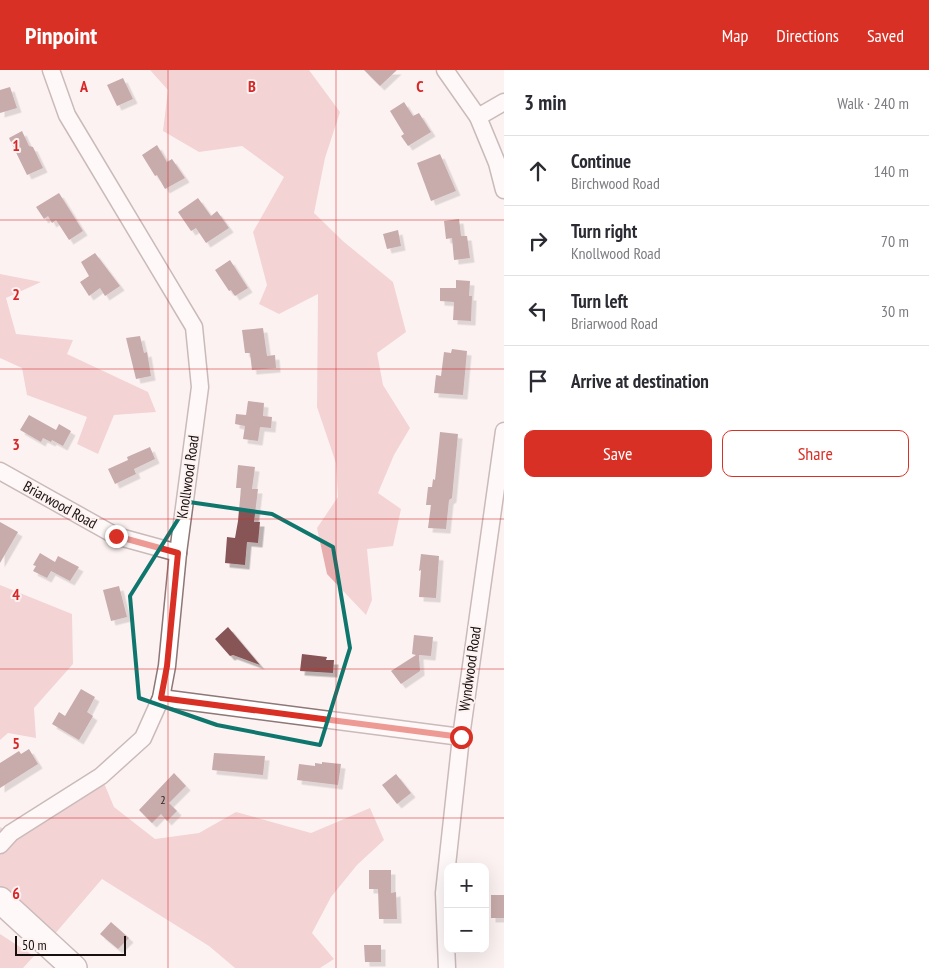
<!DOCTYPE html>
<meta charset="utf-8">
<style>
:root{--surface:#fff;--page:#f7f7f7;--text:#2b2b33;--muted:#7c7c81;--line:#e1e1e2;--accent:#d93025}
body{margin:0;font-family:"PT Sans Narrow",sans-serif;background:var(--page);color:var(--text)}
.controls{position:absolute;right:15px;bottom:15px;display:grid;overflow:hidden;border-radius:10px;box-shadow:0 5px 20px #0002}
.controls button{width:45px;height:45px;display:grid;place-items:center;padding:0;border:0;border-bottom:1px solid var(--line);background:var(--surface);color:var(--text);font:25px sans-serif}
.scale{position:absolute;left:15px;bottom:12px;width:111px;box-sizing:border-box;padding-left:5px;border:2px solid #180f0f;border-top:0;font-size:14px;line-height:18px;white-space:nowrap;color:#180f0f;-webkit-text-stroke:4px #fdf2f2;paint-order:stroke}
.stop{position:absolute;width:15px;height:15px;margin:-11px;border:4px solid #d93025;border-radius:50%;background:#fff}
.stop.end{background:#d93025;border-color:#fff;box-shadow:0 1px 5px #0008}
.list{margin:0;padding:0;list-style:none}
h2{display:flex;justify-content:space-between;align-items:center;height:65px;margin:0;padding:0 20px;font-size:21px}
h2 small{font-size:16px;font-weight:400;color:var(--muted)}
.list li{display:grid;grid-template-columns:32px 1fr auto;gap:15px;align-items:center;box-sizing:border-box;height:70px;padding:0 20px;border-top:1px solid var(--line)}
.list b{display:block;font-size:19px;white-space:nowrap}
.list p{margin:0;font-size:16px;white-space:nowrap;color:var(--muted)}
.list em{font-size:16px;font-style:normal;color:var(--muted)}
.actions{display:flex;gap:10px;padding:15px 20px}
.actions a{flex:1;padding:11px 0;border:1px solid var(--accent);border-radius:10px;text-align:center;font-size:18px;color:var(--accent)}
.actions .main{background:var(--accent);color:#fff}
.icon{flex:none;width:28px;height:28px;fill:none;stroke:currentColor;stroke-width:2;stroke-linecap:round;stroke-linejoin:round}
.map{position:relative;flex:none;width:504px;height:898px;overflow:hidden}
header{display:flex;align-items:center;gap:30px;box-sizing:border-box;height:70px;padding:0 25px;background:var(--accent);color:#fff}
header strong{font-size:24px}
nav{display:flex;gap:28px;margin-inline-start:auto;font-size:18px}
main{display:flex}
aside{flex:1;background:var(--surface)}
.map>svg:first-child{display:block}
.forest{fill:#e7aeaf}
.building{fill:#875557;filter:url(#shadow)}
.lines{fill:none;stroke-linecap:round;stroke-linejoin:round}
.street-casing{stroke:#8e7777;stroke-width:19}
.primary-casing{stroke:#8e7777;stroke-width:28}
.street{stroke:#fff;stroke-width:16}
.primary{stroke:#fff;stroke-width:25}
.route{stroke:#d93025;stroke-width:6}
.marked{fill:none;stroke:#0f766e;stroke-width:4;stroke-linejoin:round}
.grid{fill:none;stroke:#d62828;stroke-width:1;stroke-opacity:0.55}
.labels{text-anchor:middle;stroke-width:4;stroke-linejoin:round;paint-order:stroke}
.number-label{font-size:12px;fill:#342021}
.street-label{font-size:15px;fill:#180f0f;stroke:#fdf2f2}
.grid-label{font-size:16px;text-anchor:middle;font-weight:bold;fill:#d62828;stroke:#fdf2f2;stroke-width:4;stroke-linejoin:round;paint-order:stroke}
</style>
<header>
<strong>Pinpoint</strong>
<nav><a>Map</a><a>Directions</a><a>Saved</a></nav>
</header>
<main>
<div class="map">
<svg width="504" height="898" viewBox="0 0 504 898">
<defs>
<filter id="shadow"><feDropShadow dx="4.5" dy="4.5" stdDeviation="0" flood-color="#0004"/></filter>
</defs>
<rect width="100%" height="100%" fill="#fdf2f2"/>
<g class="forest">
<path d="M 150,0 L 309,0 L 340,42 L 325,88 L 314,143 L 344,172 L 393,212 L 406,262 L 377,283 L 383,315 L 410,358 L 394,385 L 378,423 L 401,439 L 393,476 L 367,479 L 372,530 L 366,545 L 327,504 L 317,458 L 338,427 L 336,393 L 317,337 L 318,224 L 279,244 L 259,234 L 267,215 L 253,162 L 284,107 L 242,76 L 199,82 L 163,61 L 168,20 Z"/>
<path d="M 0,204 L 41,212 L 6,228 L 16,264 L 73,270 L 67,284 L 148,322 L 156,342 L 114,345 L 98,384 L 77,374 L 87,347 L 27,325 L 22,298 L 0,288 Z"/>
<path d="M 0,515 L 72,544 L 73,594 L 34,638 L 36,668 L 8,663 L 0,670 Z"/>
<path d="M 101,706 L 114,737 L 155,769 L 199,763 L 236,742 L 311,763 L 370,738 L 384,770 L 357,795 L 331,827 L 312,863 L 334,889 L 320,898 L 235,898 L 209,876 L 102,809 L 47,873 L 0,830 L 0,757 L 11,763 Z"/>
<path d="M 0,864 L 34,886 L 23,898 L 0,898 Z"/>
</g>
<g class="building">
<path d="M 364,0 L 397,0 L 380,16 Z"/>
<path d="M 123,8 L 133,29 L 117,36 L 107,15 Z"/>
<path d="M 10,17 L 17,38 L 0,43 L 0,20 Z"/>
<path d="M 404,32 L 413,46 L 419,43 L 431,62 L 408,76 L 401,66 L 404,64 L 390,41 Z"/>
<path d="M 22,61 L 29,76 L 33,77 L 43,98 L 27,105 L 9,68 Z"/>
<path d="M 157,75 L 167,92 L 172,89 L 185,108 L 165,119 L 157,105 L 155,106 L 142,85 Z"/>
<path d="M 440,84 L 456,121 L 431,131 L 417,93 Z"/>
<path d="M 59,123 L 83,161 L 69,170 L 56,150 L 52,153 L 48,146 L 44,149 L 36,137 Z"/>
<path d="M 198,128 L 211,146 L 217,141 L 229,158 L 206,173 L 196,158 L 191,161 L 178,142 Z"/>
<path d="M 459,149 L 461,166 L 467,166 L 470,188 L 454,190 L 452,168 L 446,169 L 444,151 Z"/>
<path d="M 398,160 L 401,176 L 387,179 L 383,164 Z"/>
<path d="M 95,183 L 120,216 L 105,226 L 100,218 L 89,226 L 80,212 L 89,206 L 81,192 Z"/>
<path d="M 230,190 L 248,218 L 235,226 L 231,220 L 229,221 L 215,200 Z"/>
<path d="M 456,210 L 470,211 L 469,226 L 472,226 L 471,251 L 453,250 L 454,232 L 440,231 L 440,218 L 456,218 Z"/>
<path d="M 263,258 L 267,286 L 275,285 L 276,298 L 252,300 L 250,283 L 245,283 L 242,260 Z"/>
<path d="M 140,266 L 144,283 L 147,282 L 151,306 L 136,309 L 126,268 Z"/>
<path d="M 452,279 L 467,281 L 463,325 L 434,323 L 436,305 L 441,306 L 444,282 L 451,283 Z"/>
<path d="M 248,331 L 264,333 L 263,346 L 272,347 L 271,358 L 260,357 L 258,371 L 243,369 L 245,356 L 235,354 L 236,344 L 246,345 Z"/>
<path d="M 29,345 L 56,360 L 59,354 L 71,361 L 63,376 L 52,370 L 51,372 L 43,368 L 41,372 L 20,360 Z"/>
<path d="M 440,362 L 458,364 L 452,428 L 449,430 L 446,459 L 428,458 L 431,435 L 426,435 L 428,417 L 432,417 L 433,409 L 435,410 Z"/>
<path d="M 150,377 L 155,389 L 134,399 L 136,404 L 115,414 L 108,399 L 128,390 L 127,387 Z"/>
<path d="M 238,395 L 255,397 L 252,419 L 258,419 L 254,452 L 260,452 L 258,473 L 247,472 L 245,495 L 225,493 L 227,467 L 235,468 L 238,451 L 241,418 L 236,418 Z"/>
<path d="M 0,452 L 18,462 L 0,493 Z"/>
<path d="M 40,483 L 55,492 L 58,486 L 79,497 L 70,511 L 51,501 L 47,508 L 33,501 L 36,496 L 33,495 Z"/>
<path d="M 421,484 L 439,486 L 436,528 L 419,527 L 421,500 L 419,501 Z"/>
<path d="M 119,516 L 127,547 L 111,551 L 103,520 Z"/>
<path d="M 228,557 L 260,595 L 233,585 L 230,586 L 215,569 Z"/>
<path d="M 414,565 L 433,567 L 431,586 L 419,585 L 420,601 L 401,614 L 391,601 L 416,585 L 412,584 Z"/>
<path d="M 302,584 L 327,587 L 326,590 L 334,590 L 333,603 L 300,601 Z"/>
<path d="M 81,619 L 95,627 L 87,642 L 93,646 L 79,670 L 52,654 L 59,642 L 65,646 Z"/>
<path d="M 29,679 L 38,694 L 0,718 L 0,693 L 19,681 L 21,684 Z"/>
<path d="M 214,683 L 265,686 L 263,705 L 212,700 Z"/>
<path d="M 322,692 L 341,694 L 338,715 L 297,710 L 299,694 L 315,696 L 315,693 L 322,694 Z"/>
<path d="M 174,703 L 186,716 L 169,733 L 177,741 L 167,751 L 161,744 L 152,753 L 139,740 Z"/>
<path d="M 396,704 L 411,723 L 397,734 L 382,715 Z"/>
<path d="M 369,800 L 391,800 L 391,823 L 396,822 L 397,849 L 379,849 L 378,819 L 369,819 Z"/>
<rect x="491" y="825" width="13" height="23"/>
<path d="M 111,852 L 129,868 L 118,879 L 100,864 Z"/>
<path d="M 364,875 L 381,875 L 381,892 L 365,892 Z"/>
</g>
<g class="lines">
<defs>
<g id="street">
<path d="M 445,0 L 478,47 L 497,93 L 504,120"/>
<path d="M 478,47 L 504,32"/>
<path d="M 0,401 L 116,466 L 178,483"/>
<path d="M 161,628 L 461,667"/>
<path d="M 0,775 L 11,763 L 101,706 L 143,668 L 161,628 L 167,596 L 178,483 L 200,317 L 194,257 L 67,45 L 51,0"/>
<path d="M 447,898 L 444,823 L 461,667 L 504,361"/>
</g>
<path id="primary" d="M 0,830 L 74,898"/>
</defs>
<use href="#street" class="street-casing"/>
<use href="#primary" class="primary-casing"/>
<use href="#street" class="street"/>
<use href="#primary" class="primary"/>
</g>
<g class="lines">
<path class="route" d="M 116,466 L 178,483 L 167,596 L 161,628 L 461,667"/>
</g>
<path d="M0 0H504V898H0ZM 189,432 L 272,444 L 333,477 L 350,578 L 320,675 L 217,655 L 139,628 L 130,526 Z" fill="#fdf2f2" fill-opacity=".55" fill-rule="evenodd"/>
<path class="marked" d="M 189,432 L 272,444 L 333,477 L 350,578 L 320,675 L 217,655 L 139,628 L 130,526 Z"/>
<path class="grid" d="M 168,0 L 168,898M 336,0 L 336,898M 0,150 L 504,150M 0,299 L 504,299M 0,449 L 504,449M 0,599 L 504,599M 0,748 L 504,748"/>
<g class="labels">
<g class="number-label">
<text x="163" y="734">2</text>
</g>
<g class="street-label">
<text transform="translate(188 407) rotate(-82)" y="5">Knollwood Road</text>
<text transform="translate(60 435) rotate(29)" y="5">Briarwood Road</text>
<text transform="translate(470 599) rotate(-82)" y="5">Wyndwood Road</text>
</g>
</g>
<g class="grid-label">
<text x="84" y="22">A</text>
<text x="252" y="22">B</text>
<text x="420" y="22">C</text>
<text x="16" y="81">1</text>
<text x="16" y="230">2</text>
<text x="16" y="380">3</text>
<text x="16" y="530">4</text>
<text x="16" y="679">5</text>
<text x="16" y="829">6</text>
</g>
</svg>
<div class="controls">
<button>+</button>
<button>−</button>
</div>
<div class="scale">50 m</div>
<div class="stop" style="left:461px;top:667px"></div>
<div class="stop end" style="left:116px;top:466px"></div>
</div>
<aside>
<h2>3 min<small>Walk · 240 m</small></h2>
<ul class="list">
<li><svg class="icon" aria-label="ahead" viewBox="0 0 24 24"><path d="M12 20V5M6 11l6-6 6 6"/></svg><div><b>Continue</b><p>Birchwood Road</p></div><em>140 m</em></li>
<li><svg class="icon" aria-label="right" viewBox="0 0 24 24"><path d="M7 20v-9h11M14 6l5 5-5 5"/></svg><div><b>Turn right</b><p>Knollwood Road</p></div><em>70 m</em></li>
<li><svg class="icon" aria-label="left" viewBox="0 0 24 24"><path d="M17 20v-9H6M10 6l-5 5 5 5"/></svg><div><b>Turn left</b><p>Briarwood Road</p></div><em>30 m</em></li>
<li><svg class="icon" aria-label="arrive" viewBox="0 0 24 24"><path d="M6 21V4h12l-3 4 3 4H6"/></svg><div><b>Arrive at destination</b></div></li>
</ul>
<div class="actions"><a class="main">Save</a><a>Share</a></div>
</aside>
</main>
